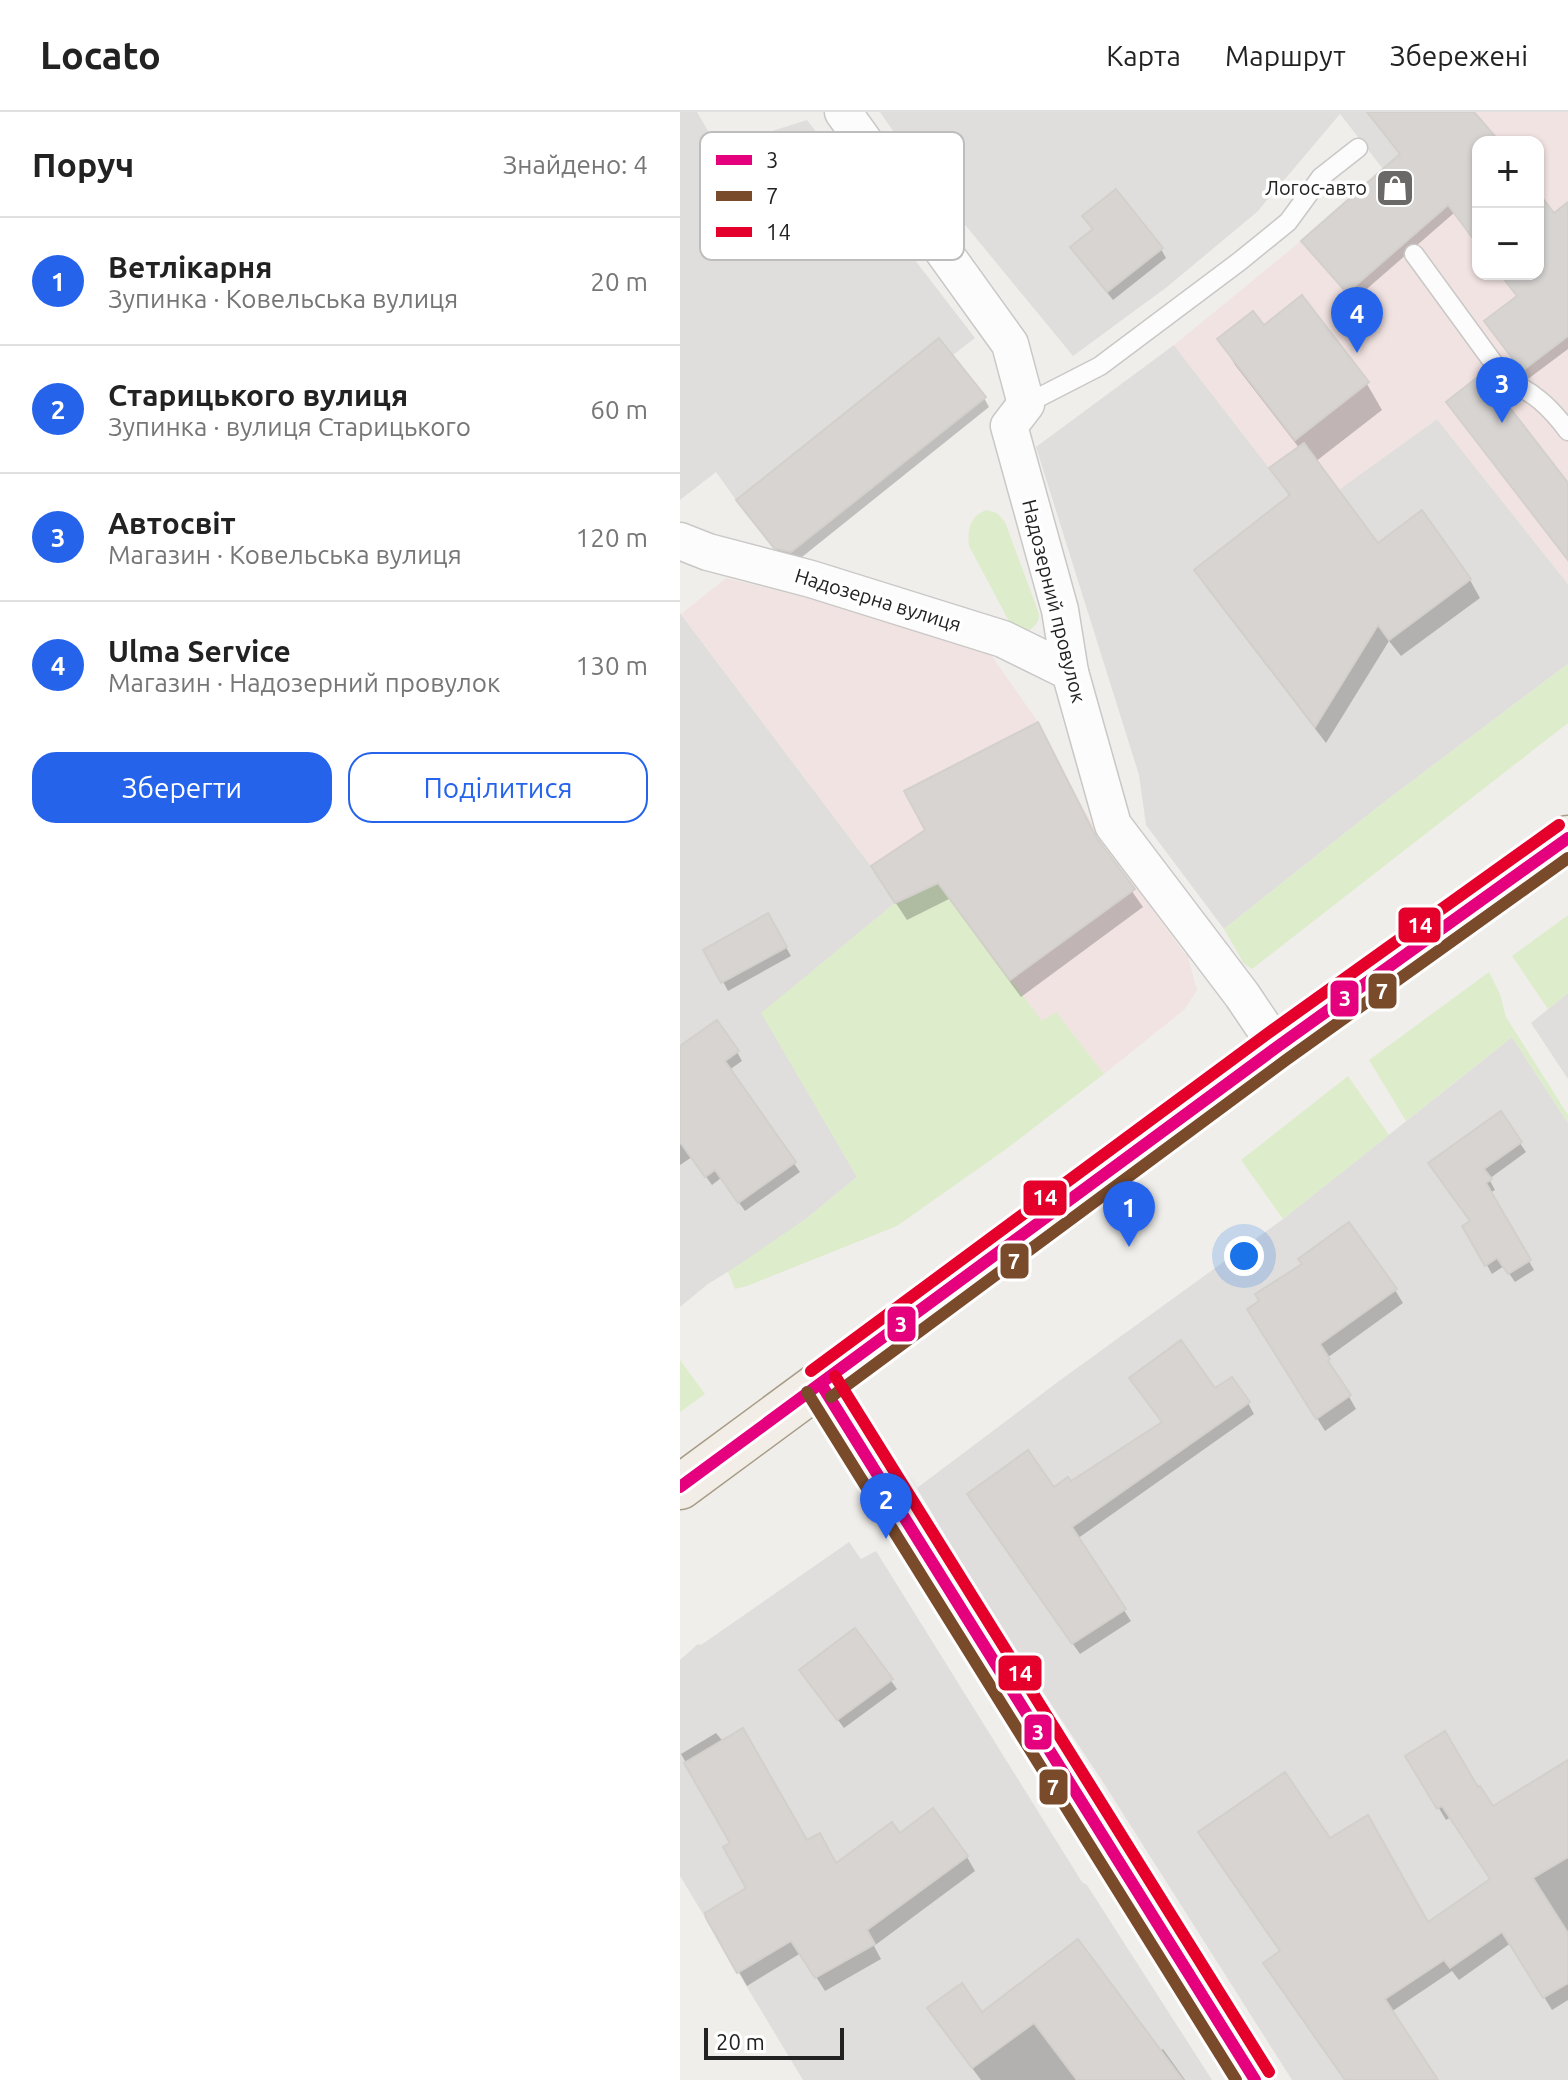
<!DOCTYPE html>
<html lang="uk">
<meta charset="utf-8">
<style>
:root{--surface:#fff;--page:#f2f2f2;--text:#222;--muted:#767676;--line:#e0e0e0;--accent:#2563eb}
body{margin:0;font-family:Ubuntu,sans-serif;background:var(--page);color:var(--text)}
.controls{position:absolute;right:24px;top:24px;display:grid;overflow:hidden;border-radius:16px;box-shadow:0 2px 6px #0004}
.controls button{width:72px;height:72px;display:grid;place-items:center;padding:0;border:0;border-bottom:2px solid var(--line);background:var(--surface);color:var(--text);font:40px sans-serif}
.scale{position:absolute;left:24px;bottom:20px;width:140px;box-sizing:border-box;padding-left:8px;border:4px solid #222;border-top:0;font-size:22px;line-height:28px;white-space:nowrap;color:#222;-webkit-text-stroke:6px #fff;paint-order:stroke}
.you{position:absolute;left:564px;top:1144px;width:28px;height:28px;margin:-20px;border:6px solid #fff;border-radius:50%;background:#1a73e8;box-shadow:0 0 0 12px #1a73e833}
.badge{display:grid;place-items:center;width:52px;height:52px;border-radius:50%;background:var(--accent);color:#fff;font-size:26px;font-weight:700}
.pin{position:absolute;translate:-50% -66px;filter:drop-shadow(0 2px 4px #0008)}
.pin::after{content:'';position:absolute;top:42px;width:28px;height:24px;background:inherit;clip-path:polygon(0 0,100% 0,50% 100%)}
.list{margin:0;padding:0;list-style:none}
h2{display:flex;justify-content:space-between;align-items:center;height:104px;margin:0;padding:0 32px;font-size:34px}
h2 small{font-size:26px;font-weight:400;color:var(--muted)}
.list li{display:grid;grid-template-columns:52px 1fr auto;gap:24px;align-items:center;box-sizing:border-box;height:128px;padding:0 32px;border-top:2px solid var(--line)}
.list b{display:block;font-size:30px;white-space:nowrap}
.list p{margin:0;font-size:26px;white-space:nowrap;color:var(--muted)}
.list em{font-size:26px;font-style:normal;color:var(--muted)}
.actions{display:flex;gap:16px;padding:24px 32px}
.actions a{flex:1;padding:18px 0;border:2px solid var(--accent);border-radius:24px;text-align:center;font-size:28px;color:var(--accent)}
.actions .main{background:var(--accent);color:#fff}
.map{position:relative;flex:none;width:888px;height:1968px;overflow:hidden}
header{display:flex;align-items:center;gap:48px;box-sizing:border-box;height:112px;padding:0 40px;background:var(--surface);border-bottom:2px solid var(--line)}
header strong{font-size:38px}
nav{display:flex;gap:44px;margin-inline-start:auto;font-size:28px}
main{display:flex}
aside{flex:1;background:var(--surface)}
.map>svg:first-child{display:block}
.residential{fill:#dfdedc}
.commercial{fill:#f1e3e1;fill-rule:evenodd}
.grass{fill:#ddeccb}
.shadow{fill:#0003}
.building{fill:#d7d4d2;stroke:#d3d0cc;stroke-width:2}
.lines{fill:none;stroke-linecap:round;stroke-linejoin:round}
.lane-casing{stroke:#c9c8c7;stroke-width:21}
.street-casing{stroke:#c9c8c7;stroke-width:39}
.primary-casing{stroke:#a79c86;stroke-width:47}
.lane{stroke:#fdfcfc;stroke-width:18}
.street{stroke:#fdfcfc;stroke-width:36}
.primary{stroke:#f3ede7;stroke-width:44}
.bus-1-casing{stroke:#fff;stroke-width:18}
.bus-2-casing{stroke:#fff;stroke-width:18}
.bus-3-casing{stroke:#fff;stroke-width:18}
.bus-1{stroke:#e5007d;stroke-width:12}
.bus-2{stroke:#7a4b2a;stroke-width:12}
.bus-3{stroke:#e4002b;stroke-width:12}
.labels{text-anchor:middle;stroke-width:7;stroke-linejoin:round;paint-order:stroke}
.poi-label{font-size:20px;fill:#222;stroke:#fff;text-anchor:end}
.street-label{font-size:20px;fill:#222;stroke:#fff}
.key{fill:#fff;stroke:#bdbdbd;stroke-width:2}
.key-label{font-size:22px;fill:#222}
.line-badge{stroke:#fff;stroke-width:3}
.badge-label{font-size:22px;text-anchor:middle;font-weight:bold;fill:#fff}
</style>
<header>
<strong>Locato</strong>
<nav><a>Карта</a><a>Маршрут</a><a>Збережені</a></nav>
</header>
<main>
<aside>
<h2>Поруч<small>Знайдено: 4</small></h2>
<ul class="list">
<li><span class="badge">1</span><div><b>Ветлікарня</b><p>Зупинка · Ковельська вулиця</p></div><em>20 m</em></li>
<li><span class="badge">2</span><div><b>Старицького вулиця</b><p>Зупинка · вулиця Старицького</p></div><em>60 m</em></li>
<li><span class="badge">3</span><div><b>Автосвіт</b><p>Магазин · Ковельська вулиця</p></div><em>120 m</em></li>
<li><span class="badge">4</span><div><b>Ulma Service</b><p>Магазин · Надозерний провулок</p></div><em>130 m</em></li>
</ul>
<div class="actions"><a class="main">Зберегти</a><a>Поділитися</a></div>
</aside>
<div class="map">
<svg width="888" height="1968" viewBox="0 0 888 1968">
<rect width="100%" height="100%" fill="#f0eeeb"/>
<g class="residential">
<path d="M 0,0 L 17,0 L 38,36 L 127,8 L 295,226 L 273,243 L 258,227 L 56,388 L 36,360 L 0,388 Z"/>
<path d="M 200,0 L 769,0 L 703,57 L 660,2 L 577,100 L 487,175 L 393,244 L 240,58 Z"/>
<path d="M 494,233 L 625,402 L 757,307 L 888,472 L 888,552 L 703,691 L 544,817 L 466,713 L 459,663 L 356,335 Z"/>
<path d="M 0,501 L 191,754 L 215,791 L 82,901 L 177,1065 L 127,1106 L 72,1145 L 28,1172 L 0,1195 Z"/>
<path d="M 888,881 L 888,967 L 851,911 Z"/>
<path d="M 832,925 L 888,1011 L 888,1968 L 612,1968 L 421,1667 L 321,1517 L 237,1376 L 379,1269 L 603,1107 Z"/>
<path d="M 169,1430 L 181,1447 L 196,1439 L 402,1770 L 407,1773 L 532,1968 L 123,1968 L 0,1764 L 0,1548 L 18,1532 L 21,1533 Z"/>
</g>
<g class="commercial">
<path d="M 769,0 L 888,0 L 888,472 L 757,307 L 625,402 L 494,233 L 621,129 ZM 798,30 L 858,30 L 858,162 L 798,162 Z"/>
<path d="M 46,466 L 164,495 L 309,540 L 358,610 L 403,696 L 430,739 L 505,842 L 507,841 L 517,878 L 505,897 L 424,962 L 376,901 L 362,910 L 329,868 L 289,813 L 269,765 L 215,791 L 191,754 L 1,502 Z"/>
</g>
<g class="grass">
<path d="M 306,398 L 317,401 L 325,410 L 358,499 C 361,510 355,514 347,520 L 330,511 L 289,434 C 287,416 290,405 306,398 Z"/>
<path d="M 888,552 L 888,611 L 572,857 L 564,852 L 544,817 L 703,691 Z"/>
<path d="M 269,765 L 289,813 L 362,909 L 376,900 L 424,962 L 329,1035 L 217,1114 L 67,1174 L 55,1177 L 48,1160 L 127,1106 L 177,1065 L 81,901 L 215,791 Z"/>
<path d="M 888,803 L 888,881 L 868,897 L 832,844 Z"/>
<path d="M 809,860 L 820,882 L 826,905 L 888,1003 L 888,1011 L 832,925 L 726,1009 L 689,948 Z"/>
<path d="M 668,964 L 709,1023 L 603,1107 L 561,1048 Z"/>
<path d="M 0,1248 L 25,1282 L 0,1300 Z"/>
</g>
<g class="shadow">
<path d="M 739,0 L 791,0 L 817,30 L 798,30 L 798,132 L 774,101 L 673,189 L 624,129 L 722,43 Z"/>
<path d="M 858,84 L 873,104 L 888,96 L 888,237 L 848,267 L 812,219 L 838,185 L 821,162 L 858,162 Z"/>
<path d="M 481,137 L 486,146 L 433,188 L 398,144 Z"/>
<path d="M 621,186 L 687,272 L 702,298 L 635,350 L 697,433 L 790,468 L 800,486 L 721,544 L 709,529 L 646,631 L 527,476 L 517,458 L 610,385 L 592,357 L 620,337 L 555,253 L 540,227 L 583,215 Z"/>
<path d="M 304,286 L 309,295 L 117,449 L 102,445 L 64,397 Z"/>
<path d="M 367,630 L 423,738 L 463,795 L 341,885 L 269,787 L 227,808 L 204,773 L 248,719 Z"/>
<path d="M 88,804 L 111,844 L 48,879 L 26,838 Z"/>
<path d="M 0,936 L 57,940 L 62,949 L 49,958 L 120,1060 L 65,1099 L 41,1066 L 32,1073 L 12,1045 L 0,1053 Z"/>
<path d="M 820,1002 L 846,1040 L 809,1067 L 815,1078 L 810,1081 L 854,1158 L 835,1170 L 824,1154 L 812,1162 L 785,1115 L 792,1111 L 756,1061 Z"/>
<path d="M 715,1178 L 723,1191 L 647,1246 L 676,1297 L 645,1319 L 577,1210 Z"/>
<path d="M 534,1279 L 568,1291 L 574,1302 L 397,1427 L 451,1509 L 400,1542 L 296,1394 L 390,1371 Z"/>
<path d="M 175,1519 L 217,1577 L 164,1616 L 127,1567 Z"/>
<path d="M 36,1621 L 127,1730 L 156,1754 L 219,1723 L 287,1745 L 295,1759 L 194,1834 L 201,1847 L 145,1879 L 121,1841 L 67,1874 L 28,1806 L 69,1777 L 53,1732 L 1,1642 Z"/>
<path d="M 728,1644 L 797,1678 L 812,1696 L 888,1651 L 888,1888 L 872,1898 L 831,1831 L 779,1868 L 772,1859 L 711,1900 L 755,1968 L 665,1968 L 602,1840 L 650,1728 L 748,1813 L 812,1768 L 771,1705 L 766,1708 Z"/>
<path d="M 398,1830 L 479,1939 L 483,1937 L 505,1968 L 301,1968 L 257,1909 L 302,1902 Z"/>
</g>
<g class="building">
<path d="M 687,0 L 794,0 L 820,30 L 798,30 L 798,133 L 768,93 L 667,181 L 621,129 L 720,42 Z"/>
<path d="M 436,77 L 483,136 L 427,180 L 390,135 L 413,117 L 402,104 Z"/>
<path d="M 858,80 L 874,101 L 888,90 L 888,224 L 842,259 L 804,209 L 837,184 L 820,162 L 858,162 Z"/>
<path d="M 622,183 L 689,270 L 615,328 L 537,227 L 573,199 L 584,213 Z"/>
<path d="M 259,226 L 306,285 L 111,440 L 94,436 L 56,388 Z"/>
<path d="M 803,261 L 888,371 L 888,448 L 766,290 Z"/>
<path d="M 624,331 L 698,431 L 742,398 L 791,467 L 709,528 L 698,513 L 635,615 L 514,458 L 610,383 L 589,356 Z"/>
<path d="M 358,610 L 416,725 L 455,777 L 330,868 L 258,771 L 215,791 L 191,754 L 245,718 L 224,679 Z"/>
<path d="M 88,801 L 107,835 L 41,871 L 23,838 Z"/>
<path d="M 37,908 L 59,939 L 45,949 L 116,1050 L 58,1091 L 35,1058 L 25,1065 L 0,1030 L 0,934 Z"/>
<path d="M 821,999 L 842,1030 L 804,1057 L 812,1067 L 806,1071 L 851,1148 L 828,1162 L 817,1146 L 805,1154 L 782,1114 L 790,1109 L 748,1051 Z"/>
<path d="M 669,1110 L 717,1177 L 640,1232 L 650,1247 L 648,1249 L 671,1283 L 636,1307 L 567,1197 L 579,1189 L 575,1182 L 622,1152 L 618,1147 Z"/>
<path d="M 501,1228 L 535,1276 L 552,1265 L 570,1290 L 392,1415 L 446,1497 L 392,1532 L 287,1382 L 348,1338 L 374,1375 L 388,1365 L 391,1369 L 482,1310 L 449,1266 Z"/>
<path d="M 175,1516 L 213,1567 L 157,1608 L 119,1558 Z"/>
<path d="M 63,1616 L 127,1728 L 140,1721 L 156,1751 L 212,1710 L 220,1721 L 253,1696 L 288,1744 L 187,1818 L 195,1832 L 135,1866 L 111,1829 L 57,1861 L 26,1806 L 25,1801 L 66,1776 L 43,1735 L 50,1731 L 4,1651 Z"/>
<path d="M 765,1619 L 798,1675 L 800,1674 L 813,1694 L 888,1648 L 888,1745 L 853,1766 L 888,1821 L 888,1871 L 863,1886 L 822,1820 L 770,1856 L 764,1848 L 705,1887 L 758,1968 L 665,1968 L 583,1851 L 600,1839 L 518,1720 L 605,1660 L 650,1726 L 688,1703 L 748,1810 L 810,1767 L 762,1694 L 757,1697 L 725,1644 Z"/>
<path d="M 398,1827 L 503,1968 L 397,1968 L 354,1911 L 292,1956 L 247,1896 L 282,1871 L 302,1900 Z"/>
</g>
<g class="lines">
<defs>
<g id="lane">
<path d="M 734,142 L 826,268 C 854,280 870,295 888,319"/>
<path d="M 346,292 L 420,254 L 560,149 L 608,110 L 641,65 L 678,36"/>
</g>
<g id="street">
<path d="M 163,0 L 330,232 L 346,292 L 329,314 L 380,498 L 390,560 L 433,713 L 562,883 L 597,935"/>
<path d="M 0,429 L 28,440 L 131,467 L 323,527 L 390,560"/>
<path d="M 141,1272 L 575,1968"/>
</g>
<path id="primary" d="M 0,1375 L 597,935 L 888,726"/>
</defs>
<use href="#lane" class="lane-casing"/>
<use href="#street" class="street-casing"/>
<use href="#primary" class="primary-casing"/>
<use href="#lane" class="lane"/>
<use href="#street" class="street"/>
<use href="#primary" class="primary"/>
<defs>
<g id="bus-1">
<path d="M 141,1272 L 575,1968"/>
<path d="M 0,1375 L 597,935 L 888,726"/>
</g>
<g id="bus-2">
<path d="M 127,1280 L 556,1968"/>
<path d="M 151,1285 L 606,948 L 888,746"/>
</g>
<g id="bus-3">
<path d="M 131,1259 L 587,922 L 879,713"/>
<path d="M 155,1264 L 589,1960"/>
</g>
</defs>
<use href="#bus-1" class="bus-1-casing"/>
<use href="#bus-2" class="bus-2-casing"/>
<use href="#bus-3" class="bus-3-casing"/>
<use href="#bus-1" class="bus-1"/>
<use href="#bus-2" class="bus-2"/>
<use href="#bus-3" class="bus-3"/>
</g>
<defs>
<symbol id="shop-square" viewBox="-11 -11 22 22"><rect x="-9" y="-9" width="18" height="18" rx="4" fill="#6a6968" stroke="#fff"/><path d="M-5-2.5h2.3a2.7 3.5 0 0 1 5.4 0H5L5.5 6h-11ZM-1.5-2.5h3a1.5 2.3 0 0 0-3 0Z" fill="#fff"/></symbol>
</defs>
<g fill-rule="evenodd">
<use href="#shop-square" x="693" y="54" width="44" height="44"/>
</g>
<g class="labels">
<g class="poi-label">
<text x="687" y="83">Логос-авто</text>
</g>
<g class="street-label">
<text transform="translate(198 488) rotate(17)" y="7">Надозерна вулиця</text>
<text transform="translate(374 489) rotate(76)" y="7">Надозерний провулок</text>
</g>
</g>
<rect x="20" y="20" width="264" height="128" rx="12" class="key"/>
<rect x="36" y="43" width="36" height="10" fill="#e5007d"/>
<rect x="36" y="79" width="36" height="10" fill="#7a4b2a"/>
<rect x="36" y="115" width="36" height="10" fill="#e4002b"/>
<g class="key-label">
<text x="86" y="56">3</text>
<text x="86" y="92">7</text>
<text x="86" y="128">14</text>
</g>
<g class="line-badge">
<rect x="717" y="794" width="45" height="38" rx="8" fill="#e4002b"/>
<rect x="687" y="860" width="31" height="38" rx="8" fill="#7a4b2a"/>
<rect x="649" y="867" width="31" height="39" rx="8" fill="#e5007d"/>
<rect x="342" y="1067" width="46" height="38" rx="8" fill="#e4002b"/>
<rect x="319" y="1130" width="31" height="38" rx="8" fill="#7a4b2a"/>
<rect x="206" y="1193" width="31" height="38" rx="8" fill="#e5007d"/>
<rect x="317" y="1542" width="46" height="38" rx="8" fill="#e4002b"/>
<rect x="343" y="1601" width="30" height="38" rx="8" fill="#e5007d"/>
<rect x="358" y="1656" width="31" height="38" rx="8" fill="#7a4b2a"/>
</g>
<g class="badge-label">
<text x="740" y="821">14</text>
<text x="702" y="887">7</text>
<text x="665" y="894">3</text>
<text x="365" y="1093">14</text>
<text x="334" y="1157">7</text>
<text x="221" y="1220">3</text>
<text x="340" y="1569">14</text>
<text x="358" y="1628">3</text>
<text x="373" y="1683">7</text>
</g>
</svg>
<div class="controls">
<button>+</button>
<button>−</button>
</div>
<div class="scale">20 m</div>
<div class="you"></div>
<div class="pin badge" style="left:449px;top:1135px">1</div>
<div class="pin badge" style="left:206px;top:1427px">2</div>
<div class="pin badge" style="left:822px;top:311px">3</div>
<div class="pin badge" style="left:677px;top:241px">4</div>
</div>
</main>
